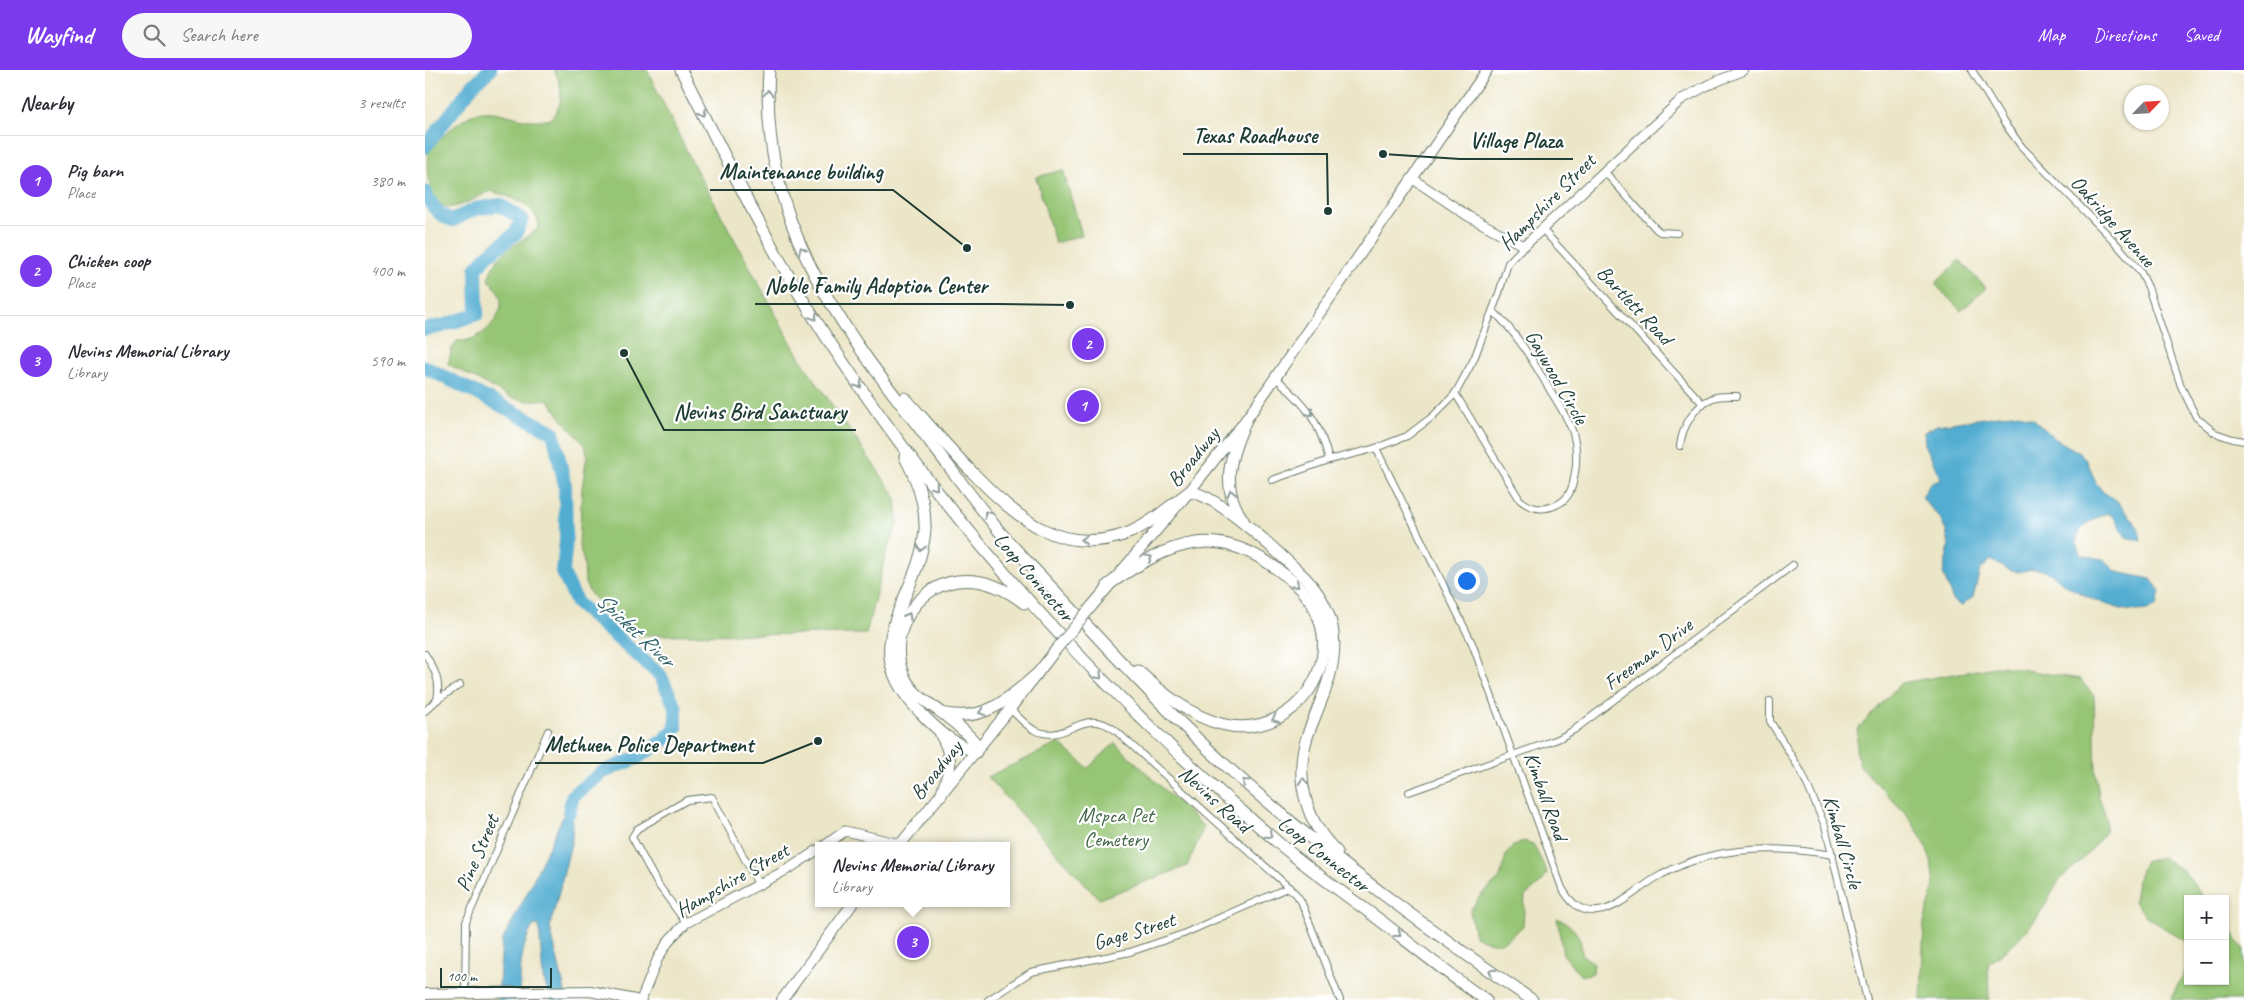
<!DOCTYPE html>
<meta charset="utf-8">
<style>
:root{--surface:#fff;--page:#f7f7f7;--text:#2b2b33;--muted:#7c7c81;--line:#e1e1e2;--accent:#7c3aed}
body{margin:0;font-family:Caveat,sans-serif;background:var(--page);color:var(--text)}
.controls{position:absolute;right:15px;bottom:15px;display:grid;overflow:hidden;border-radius:0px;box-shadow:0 1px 4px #0004}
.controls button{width:45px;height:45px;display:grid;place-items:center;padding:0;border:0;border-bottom:1px solid var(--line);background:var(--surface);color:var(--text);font:25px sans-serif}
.compass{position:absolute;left:1699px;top:15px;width:45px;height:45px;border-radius:50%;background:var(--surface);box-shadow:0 1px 4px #0004;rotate:65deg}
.scale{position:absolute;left:15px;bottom:12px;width:112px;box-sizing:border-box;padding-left:5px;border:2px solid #1f3d34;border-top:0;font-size:14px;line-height:18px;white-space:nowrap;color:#1f3d34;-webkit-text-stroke:4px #fff;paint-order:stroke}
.you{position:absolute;left:1041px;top:510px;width:18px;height:18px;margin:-12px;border:4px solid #fff;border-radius:50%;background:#1a73e8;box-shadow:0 0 0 8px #1a73e833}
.badge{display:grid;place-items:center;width:32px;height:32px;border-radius:50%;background:var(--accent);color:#fff;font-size:16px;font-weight:700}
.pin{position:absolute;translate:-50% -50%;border:2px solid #fff;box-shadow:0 1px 5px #0006}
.popup{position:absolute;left:390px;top:772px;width:195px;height:65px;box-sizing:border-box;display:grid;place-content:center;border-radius:0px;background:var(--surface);filter:drop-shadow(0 1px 4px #0005);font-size:16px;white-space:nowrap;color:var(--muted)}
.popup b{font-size:19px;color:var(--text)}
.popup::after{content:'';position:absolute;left:50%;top:100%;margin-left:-10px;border:10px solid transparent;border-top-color:var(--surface)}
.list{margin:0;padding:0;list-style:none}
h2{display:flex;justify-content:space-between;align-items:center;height:65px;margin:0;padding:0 20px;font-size:21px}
h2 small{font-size:16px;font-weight:400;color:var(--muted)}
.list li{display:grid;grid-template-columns:32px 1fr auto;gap:15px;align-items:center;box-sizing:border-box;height:90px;padding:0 20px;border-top:1px solid var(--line)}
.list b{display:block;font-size:19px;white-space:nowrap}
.list p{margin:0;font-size:16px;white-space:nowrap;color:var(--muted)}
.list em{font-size:16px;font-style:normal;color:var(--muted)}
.icon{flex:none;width:28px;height:28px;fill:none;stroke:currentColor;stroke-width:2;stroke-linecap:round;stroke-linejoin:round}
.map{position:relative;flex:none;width:1819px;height:930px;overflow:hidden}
header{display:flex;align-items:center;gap:30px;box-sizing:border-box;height:70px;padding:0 25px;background:var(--accent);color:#fff}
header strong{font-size:24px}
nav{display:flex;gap:28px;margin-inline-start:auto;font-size:18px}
.search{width:350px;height:45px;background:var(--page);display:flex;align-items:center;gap:12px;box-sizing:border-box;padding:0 18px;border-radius:28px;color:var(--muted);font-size:19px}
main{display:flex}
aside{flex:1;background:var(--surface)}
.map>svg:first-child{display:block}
.green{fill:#96c574;stroke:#5a8154}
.water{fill:#53add1;stroke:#397582}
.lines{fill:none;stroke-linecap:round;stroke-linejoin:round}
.river{stroke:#53add1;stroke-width:14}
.street-casing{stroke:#677868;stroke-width:8}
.secondary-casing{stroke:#677868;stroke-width:11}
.primary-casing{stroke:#677868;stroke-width:12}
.highway-casing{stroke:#677868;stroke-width:13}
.street{stroke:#fff;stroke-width:6}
.secondary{stroke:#fff;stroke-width:9}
.primary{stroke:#fff;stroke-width:10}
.highway{stroke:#fff;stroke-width:11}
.primary-bridge-casing{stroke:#677868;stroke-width:12;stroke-linecap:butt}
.primary-bridge{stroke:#fff;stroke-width:10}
.oneway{stroke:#8f9e9a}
.labels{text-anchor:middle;stroke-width:4.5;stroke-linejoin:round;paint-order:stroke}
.street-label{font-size:21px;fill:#1f3d34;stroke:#fff}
.park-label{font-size:21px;fill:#436647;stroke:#fff}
.water-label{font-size:22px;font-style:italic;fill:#31646b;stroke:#fff}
.leader{fill:none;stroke:#1f3d34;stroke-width:2}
.callout-dot{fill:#1f3d34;stroke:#fff;stroke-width:2}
.callout-label{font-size:22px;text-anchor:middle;font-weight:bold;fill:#1f3d34;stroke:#fff;stroke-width:4.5;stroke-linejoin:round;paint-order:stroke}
</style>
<header>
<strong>Wayfind</strong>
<div class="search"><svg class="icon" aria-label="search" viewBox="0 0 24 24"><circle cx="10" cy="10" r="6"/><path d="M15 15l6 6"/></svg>Search here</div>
<nav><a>Map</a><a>Directions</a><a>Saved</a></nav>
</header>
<main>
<aside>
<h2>Nearby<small>3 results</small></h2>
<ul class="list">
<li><span class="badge">1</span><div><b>Pig barn</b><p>Place</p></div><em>380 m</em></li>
<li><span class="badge">2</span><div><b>Chicken coop</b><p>Place</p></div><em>400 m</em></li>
<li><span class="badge">3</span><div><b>Nevins Memorial Library</b><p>Library</p></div><em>590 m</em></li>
</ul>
</aside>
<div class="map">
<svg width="1819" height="930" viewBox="0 0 1819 930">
<rect width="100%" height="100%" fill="#fff"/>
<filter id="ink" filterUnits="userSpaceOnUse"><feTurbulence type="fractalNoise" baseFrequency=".02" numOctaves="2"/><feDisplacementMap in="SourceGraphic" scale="10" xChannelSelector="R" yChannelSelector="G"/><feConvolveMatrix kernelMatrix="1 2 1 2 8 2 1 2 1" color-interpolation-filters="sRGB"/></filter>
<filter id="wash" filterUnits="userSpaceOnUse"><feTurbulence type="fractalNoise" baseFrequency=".0096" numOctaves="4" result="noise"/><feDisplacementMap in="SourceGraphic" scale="20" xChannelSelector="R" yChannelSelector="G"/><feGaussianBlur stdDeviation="1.12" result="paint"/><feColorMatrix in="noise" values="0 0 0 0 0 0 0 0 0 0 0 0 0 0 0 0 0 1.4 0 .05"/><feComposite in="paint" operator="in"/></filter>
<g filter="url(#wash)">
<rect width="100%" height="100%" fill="#ece6c8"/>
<g class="green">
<path d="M 129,0 L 222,0 L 266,90 L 374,287 L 471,427 L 473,452 L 460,487 L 441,564 L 213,565 L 188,550 L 165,523 L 160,514 L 159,493 L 154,475 L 157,418 L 162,385 L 160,375 L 136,348 L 123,329 L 104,331 L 87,328 L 23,294 L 27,279 L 32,271 C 35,271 40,271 43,270 C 61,265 81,244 75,226 C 73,220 67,214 63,209 C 67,194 79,181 92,173 C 101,167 108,165 114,156 C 111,133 86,128 66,121 C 54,126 40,135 27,137 C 4,140 0,100 3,84 C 12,70 34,50 49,44 C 68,37 86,48 105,50 C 111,50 117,50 124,50 C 139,36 139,18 129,0 Z"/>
<path d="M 638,100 L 657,165 L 630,173 L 611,107 Z"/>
<path d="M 1534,190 L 1561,218 L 1536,241 L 1510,214 Z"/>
<path d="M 1576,596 L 1655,609 L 1669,626 L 1671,703 L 1674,728 L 1681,748 L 1681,762 L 1659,788 L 1635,809 L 1612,848 L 1590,872 L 1563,894 L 1564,930 L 1496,930 L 1499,852 L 1509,818 L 1506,790 L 1500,774 L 1483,746 L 1435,696 L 1431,679 L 1433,659 L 1476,613 Z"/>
<path d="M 634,673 L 663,698 L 690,673 L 779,757 L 762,796 L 674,829 L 562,707 Z"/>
<path d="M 1099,771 L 1108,774 L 1122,802 L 1117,812 L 1100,826 L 1098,856 C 1077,874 1075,879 1050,866 L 1045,841 L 1055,826 L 1075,808 L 1081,785 L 1087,777 Z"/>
<path d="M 1737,787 L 1759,801 L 1779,829 L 1763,829 L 1763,877 L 1761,872 L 1721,846 L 1709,831 L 1712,811 L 1719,792 Z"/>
<path d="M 1132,848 C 1149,856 1157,866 1157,885 L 1169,893 L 1168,903 L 1156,906 L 1138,884 Z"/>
<path d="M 1800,851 C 1810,860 1809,871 1819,879 L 1819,930 L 1745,930 L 1763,896 L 1763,911 L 1800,911 Z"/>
</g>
<g class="water">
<path d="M 1593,343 L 1610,350 L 1629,368 L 1655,383 L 1662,391 L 1671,413 L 1678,422 L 1691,430 L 1708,450 L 1714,460 L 1716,471 L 1701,467 L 1688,446 L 1682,443 C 1664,451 1642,463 1656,485 L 1678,489 L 1692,502 L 1726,509 L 1735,521 L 1732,536 C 1707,551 1665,528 1642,516 C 1634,511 1629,504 1620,501 C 1609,497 1604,500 1594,502 C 1585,503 1574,494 1566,490 L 1555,500 L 1548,527 L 1537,536 L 1528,531 L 1518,503 L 1524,476 L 1521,460 L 1515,448 L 1497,428 L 1505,413 L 1516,410 L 1500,374 L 1499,362 L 1512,355 Z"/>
<path d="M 148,725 L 147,770 L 125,857 L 142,930 L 126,930 L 118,908 L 114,855 L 108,856 C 95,878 94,905 96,930 L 73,930 L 77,871 L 101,825 Z"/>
</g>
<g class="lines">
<g class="river">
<path d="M 0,77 L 48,15 L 65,0"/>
<path d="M 0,122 C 6,135 13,146 28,150 L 50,139 L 75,135 L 97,149 L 91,163 L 63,185 L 51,199 L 52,244 L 17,256 L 0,259"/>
<path d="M 0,297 L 128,362 L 140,415 L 141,469 L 138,503 L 152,533 L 235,605 L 251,638 L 251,658 L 239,670 L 212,688 L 178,702 L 148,725 L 144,742"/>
</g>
</g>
</g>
<g filter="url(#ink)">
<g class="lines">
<defs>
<g id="street">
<path d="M 1547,0 L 1579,53 L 1597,77 L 1688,170 L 1715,201 L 1723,217 L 1756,316 L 1771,347 L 1790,363 L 1808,369 L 1819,371"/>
<path d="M 1179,101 L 1231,159 L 1235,162 L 1252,163"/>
<path d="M 1117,159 L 1278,334"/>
<path d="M 851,308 C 881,335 894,350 904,390"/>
<path d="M 1030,323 L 1095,430 C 1106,439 1118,441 1131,435 C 1143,430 1147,420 1149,408 C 1152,394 1152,377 1148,363 C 1143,348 1134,335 1126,322 C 1109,293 1093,264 1068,241"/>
<path d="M 1255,376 C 1257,358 1269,335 1288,328 C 1295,325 1304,326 1312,326"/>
<path d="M 951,378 L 1047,573 L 1137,818 C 1145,832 1155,843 1173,841 C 1196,838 1216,815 1236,805 C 1289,775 1350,775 1408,785"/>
<path d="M 847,410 L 904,390 L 948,379 L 982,366 L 1007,347 L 1030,324 L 1049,289 L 1074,223 L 1083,193 L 1099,176"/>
<path d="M 0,584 C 10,600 16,611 12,630"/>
<path d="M 1345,631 L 1345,651 L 1377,703 L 1400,756 L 1442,930"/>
<path d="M 585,639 C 593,646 600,655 609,660 C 642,676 657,635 690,660 L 871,824 L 876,831 L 915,930"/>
<path d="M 0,641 L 12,630 L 35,615"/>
<path d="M 984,722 L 1133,669 L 1149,660 L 1368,495"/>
<path d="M 261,853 L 232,813 L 207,767 L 212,759 L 262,730 L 287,727 L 333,814"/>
<path d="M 40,924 L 41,852 L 123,661"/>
<path d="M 563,930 L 606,902 L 705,882 L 758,864 L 864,817"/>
</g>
<g id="secondary">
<path d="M 988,109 L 1043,146 L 1099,176 L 1257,29 L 1283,15 L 1319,0"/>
<path d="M 399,776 L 420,761 L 475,774"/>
<path d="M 216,930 L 233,888 L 245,869 L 261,853 L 365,798 L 394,779"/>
</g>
<g id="primary">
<path d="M 666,537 L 764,422 L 821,350 L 1062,0"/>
<path d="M 474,776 L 585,639 L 629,582"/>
<path d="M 0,924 L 165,921 L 210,930"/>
<path d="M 357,930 L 428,833"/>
</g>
<g id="highway">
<path d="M 256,0 C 298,81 337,165 386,243 C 513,444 675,622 857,776 C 889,803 923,826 956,851 C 991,878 1025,906 1061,930"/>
<path d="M 344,0 C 334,154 417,258 506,373 C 529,403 551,433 575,462 C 597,487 620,510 643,535 C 703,601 765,666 833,724 C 920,799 1012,865 1107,930"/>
<path d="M 480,328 C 503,354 525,380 549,404 C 591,447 636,487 701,464 C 724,455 744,437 764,422 C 792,423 858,487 880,508 C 901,530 912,557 908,588 C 905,615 891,641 882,667 C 869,708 881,753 912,782"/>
<path d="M 480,387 C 492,409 501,435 500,460 C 494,533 426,573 496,643 C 514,662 526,672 551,682"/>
<path d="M 818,450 C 794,417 806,383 821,350"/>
<path d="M 683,515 C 747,470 794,451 861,506 C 880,521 895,540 898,565 C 904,621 851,669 796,654 C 765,646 736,622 713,601"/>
<path d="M 521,644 C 561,651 582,630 611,605"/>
<path d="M 554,677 C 544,665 533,655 521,646 C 504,632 487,626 478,604 C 462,565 490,517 532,511 C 557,508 580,518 599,533"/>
<path d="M 516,725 C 525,701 530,689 516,665"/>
</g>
</defs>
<use href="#street" class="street-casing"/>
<use href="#secondary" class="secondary-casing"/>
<use href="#primary" class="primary-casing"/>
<use href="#highway" class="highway-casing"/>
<use href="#street" class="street"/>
<use href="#secondary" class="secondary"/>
<use href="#primary" class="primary"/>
<use href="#highway" class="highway"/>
<defs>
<path id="primary-bridge" d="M 629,582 L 666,537"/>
</defs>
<use href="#primary-bridge" class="primary-bridge-casing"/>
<use href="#primary-bridge" class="primary-bridge"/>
</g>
<defs><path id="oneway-chevron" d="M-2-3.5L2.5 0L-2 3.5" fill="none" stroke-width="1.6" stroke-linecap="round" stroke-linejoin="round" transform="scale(1.25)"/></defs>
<g class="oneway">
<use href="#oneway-chevron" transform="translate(343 23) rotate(-90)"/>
<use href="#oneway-chevron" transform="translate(278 43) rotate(63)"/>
<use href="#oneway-chevron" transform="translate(377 180) rotate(-115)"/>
<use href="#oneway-chevron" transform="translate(389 247) rotate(58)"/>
<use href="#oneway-chevron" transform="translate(434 315) rotate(55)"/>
<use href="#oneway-chevron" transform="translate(885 343) rotate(53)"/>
<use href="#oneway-chevron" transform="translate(510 417) rotate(51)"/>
<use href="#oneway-chevron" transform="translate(806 423) rotate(-104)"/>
<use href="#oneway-chevron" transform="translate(562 444) rotate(-128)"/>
<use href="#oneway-chevron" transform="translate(659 470) rotate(-178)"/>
<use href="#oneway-chevron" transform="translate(496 478) rotate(104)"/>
<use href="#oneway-chevron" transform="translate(724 488) rotate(-29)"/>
<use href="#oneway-chevron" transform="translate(871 515) rotate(42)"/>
<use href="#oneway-chevron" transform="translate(483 546) rotate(-60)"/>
<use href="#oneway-chevron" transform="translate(674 606) rotate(46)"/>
<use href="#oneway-chevron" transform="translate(557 642) rotate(161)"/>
<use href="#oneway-chevron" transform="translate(850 649) rotate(157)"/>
<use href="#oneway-chevron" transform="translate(878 711) rotate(-95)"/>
<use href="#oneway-chevron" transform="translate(820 712) rotate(-138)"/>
<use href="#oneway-chevron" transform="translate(844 765) rotate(41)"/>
<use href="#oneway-chevron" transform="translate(973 864) rotate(38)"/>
<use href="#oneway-chevron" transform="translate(1067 902) rotate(-146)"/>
</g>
</g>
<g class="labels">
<g class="street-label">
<text transform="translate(1122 132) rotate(-45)" y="7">Hampshire Street</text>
<text transform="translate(1688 151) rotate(48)" y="7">Oakridge Avenue</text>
<text transform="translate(1210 235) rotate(47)" y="7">Bartlett Road</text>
<text transform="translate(1132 307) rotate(60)" y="7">Gaywood Circle</text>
<text transform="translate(768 387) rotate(-51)" y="7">Broadway</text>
<text transform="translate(609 507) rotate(49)" y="7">Loop Connector</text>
<text transform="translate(1223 584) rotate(-37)" y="7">Freeman Drive</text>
<text transform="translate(511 700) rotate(-51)" y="7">Broadway</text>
<text transform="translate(1121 726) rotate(70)" y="7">Kimball Road</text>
<text transform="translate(790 729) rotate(42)" y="7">Nevins Road</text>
<text transform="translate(1418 772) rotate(74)" y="7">Kimball Circle</text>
<text transform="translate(52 783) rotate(-67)" y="7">Pine Street</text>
<text transform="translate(899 784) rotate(38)" y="7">Loop Connector</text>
<text transform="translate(307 810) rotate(-30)" y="7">Hampshire Street</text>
<text transform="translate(709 861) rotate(-17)" y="7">Gage Street</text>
</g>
<g class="park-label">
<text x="691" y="752">Mspca Pet<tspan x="691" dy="24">Cemetery</tspan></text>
</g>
<g class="water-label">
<text transform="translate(211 559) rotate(43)" y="8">Spicket River</text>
</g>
</g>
<path class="leader" d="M903 141L902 84H758M958 84L1035 89H1148M542 178L468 120H285M645 235L572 234H330M199 283L239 360H431M393 671L338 693H110"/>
<g class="callout-dot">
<circle cx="903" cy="141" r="5"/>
<circle cx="958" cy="84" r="5"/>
<circle cx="542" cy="178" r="5"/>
<circle cx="645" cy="235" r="5"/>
<circle cx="199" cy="283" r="5"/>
<circle cx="393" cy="671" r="5"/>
</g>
<g class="callout-label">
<text x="830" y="73">Texas Roadhouse</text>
<text x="1091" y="78">Village Plaza</text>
<text x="376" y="109">Maintenance building</text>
<text x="451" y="223">Noble Family Adoption Center</text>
<text x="335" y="349">Nevins Bird Sanctuary</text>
<text x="224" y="682">Methuen Police Department</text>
</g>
</svg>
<div class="controls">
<button>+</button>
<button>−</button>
</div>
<svg class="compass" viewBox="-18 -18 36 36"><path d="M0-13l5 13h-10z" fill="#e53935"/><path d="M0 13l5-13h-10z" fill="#7c7c81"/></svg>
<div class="scale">100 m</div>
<div class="you"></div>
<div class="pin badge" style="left:658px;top:336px">1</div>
<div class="pin badge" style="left:663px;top:274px">2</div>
<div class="pin badge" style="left:488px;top:872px">3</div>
<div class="popup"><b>Nevins Memorial Library</b>Library</div>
</div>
</main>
